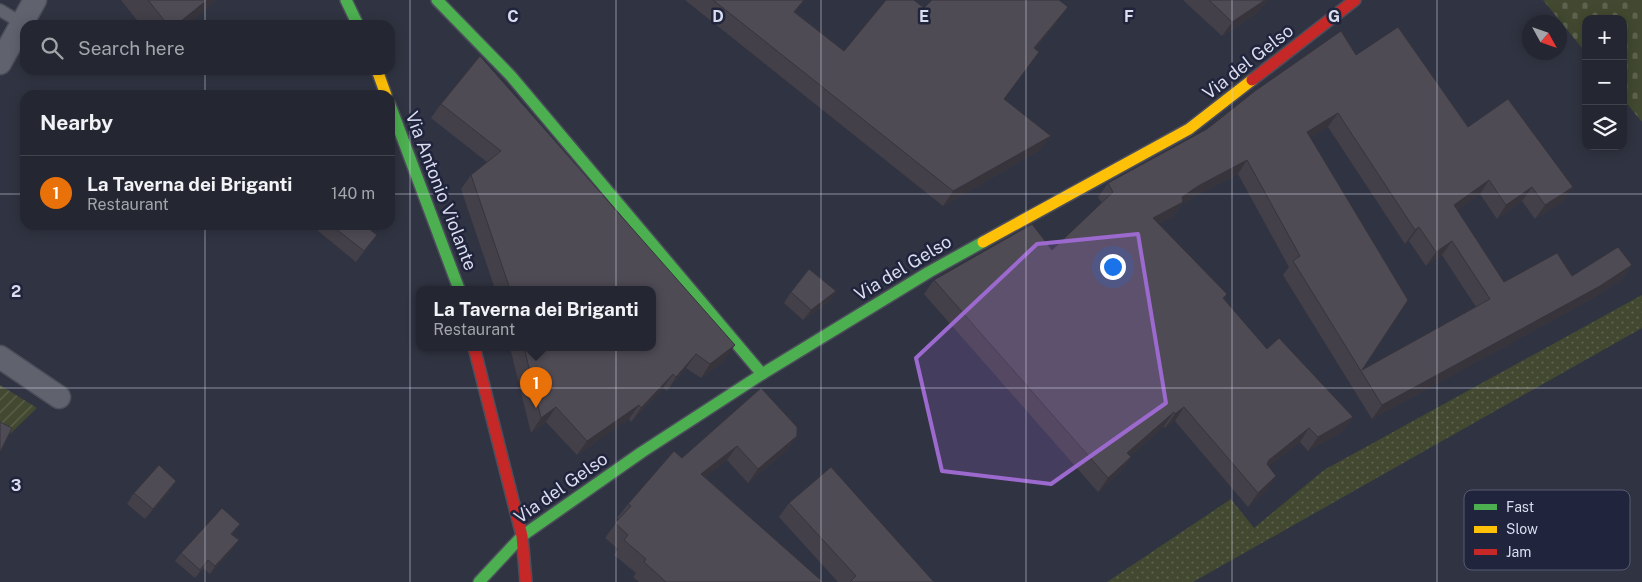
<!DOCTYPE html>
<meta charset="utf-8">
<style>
:root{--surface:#242631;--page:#30323d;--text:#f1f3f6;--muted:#a3a5ab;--line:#41434d;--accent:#9ea2b1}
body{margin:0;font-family:"Public Sans",sans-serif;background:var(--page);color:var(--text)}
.controls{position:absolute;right:15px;top:15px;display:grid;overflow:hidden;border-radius:10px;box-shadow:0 2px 12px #0003}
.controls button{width:45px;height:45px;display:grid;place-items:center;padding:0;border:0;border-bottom:1px solid var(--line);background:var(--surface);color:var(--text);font:25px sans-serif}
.compass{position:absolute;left:1522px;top:15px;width:45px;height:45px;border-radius:50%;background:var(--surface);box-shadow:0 2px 12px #0003;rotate:130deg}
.you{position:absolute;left:1112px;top:266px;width:18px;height:18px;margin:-12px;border:4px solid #fff;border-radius:50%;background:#1a73e8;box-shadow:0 0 0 8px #1a73e833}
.badge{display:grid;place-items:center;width:32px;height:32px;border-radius:50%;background:var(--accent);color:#fff;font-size:16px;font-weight:700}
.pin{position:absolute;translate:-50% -41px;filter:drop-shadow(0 1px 2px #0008)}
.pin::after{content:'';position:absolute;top:26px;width:18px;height:15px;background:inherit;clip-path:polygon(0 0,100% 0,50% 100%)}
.popup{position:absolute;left:416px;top:286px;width:240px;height:65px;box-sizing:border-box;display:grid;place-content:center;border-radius:10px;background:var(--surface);filter:drop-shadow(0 1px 4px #0005);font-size:16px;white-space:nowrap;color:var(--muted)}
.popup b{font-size:19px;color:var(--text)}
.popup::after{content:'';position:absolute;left:50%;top:100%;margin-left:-10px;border:10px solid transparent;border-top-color:var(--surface)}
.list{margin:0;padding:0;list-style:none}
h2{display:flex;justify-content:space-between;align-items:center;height:65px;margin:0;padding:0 20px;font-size:21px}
h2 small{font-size:16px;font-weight:400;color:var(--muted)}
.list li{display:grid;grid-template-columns:32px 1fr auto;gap:15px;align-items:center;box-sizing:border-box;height:75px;padding:0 20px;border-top:1px solid var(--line)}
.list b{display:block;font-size:19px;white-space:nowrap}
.list p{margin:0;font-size:16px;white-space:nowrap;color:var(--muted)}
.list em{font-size:16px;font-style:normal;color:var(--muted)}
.icon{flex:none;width:28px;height:28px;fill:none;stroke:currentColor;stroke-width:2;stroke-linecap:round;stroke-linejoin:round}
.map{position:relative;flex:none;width:1642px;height:582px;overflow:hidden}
.search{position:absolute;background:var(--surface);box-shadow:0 2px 12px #0003;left:20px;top:20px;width:375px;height:55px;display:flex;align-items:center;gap:12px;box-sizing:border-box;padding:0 18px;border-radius:15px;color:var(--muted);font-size:19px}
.panel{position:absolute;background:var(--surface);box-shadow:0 2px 12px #0003;left:20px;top:90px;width:375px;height:140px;border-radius:15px}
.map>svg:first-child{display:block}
.grass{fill:url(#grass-dots)}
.cemetery{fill:url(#cemetery-stones)}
.garden{fill:url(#garden-furrows)}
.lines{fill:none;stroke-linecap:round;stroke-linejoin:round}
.lane-casing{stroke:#4c4e5b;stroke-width:14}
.street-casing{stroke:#4c4e5b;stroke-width:25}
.fast-casing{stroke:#4c4e5b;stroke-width:14}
.slow-casing{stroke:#4c4e5b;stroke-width:14}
.jam-casing{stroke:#4c4e5b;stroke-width:14}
.lane{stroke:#60636e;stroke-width:11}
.street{stroke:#60636e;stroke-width:22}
.fast{stroke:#4caf50;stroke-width:11}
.slow{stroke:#ffc107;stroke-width:11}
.jam{stroke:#c62828;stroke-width:11}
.wall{fill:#444049;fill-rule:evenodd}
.shaded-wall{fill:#37343c}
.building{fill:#4f4b55;stroke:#37343c;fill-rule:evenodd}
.marked{fill:#9c6acf;fill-opacity:0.2;stroke:#9c6acf;stroke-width:4;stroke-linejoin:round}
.grid{fill:none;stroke:#d9ddee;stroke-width:1;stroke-opacity:0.55}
.labels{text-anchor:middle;stroke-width:5;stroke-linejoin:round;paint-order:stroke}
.street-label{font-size:18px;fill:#d9ddee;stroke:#20243d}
.key{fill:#20243d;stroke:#585c72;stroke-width:1}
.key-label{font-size:14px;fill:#d9ddee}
.grid-label{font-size:16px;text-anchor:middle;font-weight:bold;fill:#d9ddee;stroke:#20243d;stroke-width:5;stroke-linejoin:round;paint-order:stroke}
</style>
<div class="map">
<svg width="1642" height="582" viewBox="0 0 1642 582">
<defs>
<pattern id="grass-dots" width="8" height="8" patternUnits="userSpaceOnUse" patternTransform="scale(1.25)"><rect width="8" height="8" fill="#424930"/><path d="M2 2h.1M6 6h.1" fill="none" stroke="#5d634e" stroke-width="1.8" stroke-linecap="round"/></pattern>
<pattern id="cemetery-stones" width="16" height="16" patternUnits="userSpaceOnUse" patternTransform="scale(1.25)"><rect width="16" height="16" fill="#424930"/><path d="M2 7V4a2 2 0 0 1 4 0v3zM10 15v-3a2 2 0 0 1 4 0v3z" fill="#5d634e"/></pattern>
<pattern id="garden-furrows" width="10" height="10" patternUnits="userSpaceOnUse" patternTransform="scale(1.25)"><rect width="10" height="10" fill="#424930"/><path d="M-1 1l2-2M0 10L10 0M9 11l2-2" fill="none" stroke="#5d634e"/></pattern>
</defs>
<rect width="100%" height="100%" fill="#303341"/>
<path class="grass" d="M 1642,295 L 1642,328 L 1193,582 L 1107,582 L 1231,499 L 1254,528 L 1324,470 Z"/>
<path class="cemetery" d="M 1543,0 L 1642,0 L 1642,122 L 1623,99 L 1623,19 L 1586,19 L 1586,53 Z"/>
<path class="garden" d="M 0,385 L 37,408 L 10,434 L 0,429 Z"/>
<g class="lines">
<defs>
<path id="lane" d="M 0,10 L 23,24"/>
<g id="street">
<path d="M 0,63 L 35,0"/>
<path d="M 0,357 L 59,397"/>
</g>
<g id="fast">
<path d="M 346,0 L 358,25"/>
<path d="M 437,0 L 511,76 L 762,374"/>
<path d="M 390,105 L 459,289"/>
<path d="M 479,582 L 522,536 L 642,452 L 762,374 L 929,272 L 983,242"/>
</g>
<g id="slow">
<path d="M 377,70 L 386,95"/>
<path d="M 983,242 L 1189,129 L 1252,80"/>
</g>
<g id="jam">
<path d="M 1252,80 L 1355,0"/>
<path d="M 474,347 L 522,536 L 526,582"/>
</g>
</defs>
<use href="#lane" class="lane-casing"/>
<use href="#street" class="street-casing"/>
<use href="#fast" class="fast-casing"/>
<use href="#slow" class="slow-casing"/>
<use href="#jam" class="jam-casing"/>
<use href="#lane" class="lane"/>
<use href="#street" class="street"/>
<use href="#fast" class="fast"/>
<use href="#slow" class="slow"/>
<use href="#jam" class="jam"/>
</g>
<g class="wall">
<path d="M 121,0 L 217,0 L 186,25 L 141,25 Z"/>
<path d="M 685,0 L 805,0 L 795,12 L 844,51 L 924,8 L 1057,22 L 1035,49 L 1039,52 L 1004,99 L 1040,150 L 943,206 Z"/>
<path d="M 1183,0 L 1267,0 L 1258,12 L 1222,36 Z"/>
<path d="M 1356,55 L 1468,127 L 1573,187 L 1563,201 L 1535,219 L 1522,201 L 1497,219 L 1480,194 L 1457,210 L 1504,282 L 1572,276 L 1632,265 L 1622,279 L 1590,300 L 1372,419 L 1283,275 L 1289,267 L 1238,174 L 1188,200 L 1181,205 L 1173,216 L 1158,224 L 1227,294 L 1223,299 L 1267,349 L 1353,417 L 1343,431 L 1308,451 L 1300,442 L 1269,466 L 1267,490 L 1248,507 L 1175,421 L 1165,428 L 1164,426 L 1130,456 L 1131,457 L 1121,471 L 1098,492 L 924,294 L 934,280 L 1052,250 L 1102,203 L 1098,197 L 1108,183 ZM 1328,127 L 1405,244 L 1409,241 L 1426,266 L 1442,255 L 1476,307 L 1362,370 L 1311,137 Z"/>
<path d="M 480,56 L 725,360 L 701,378 L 686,368 L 667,391 L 663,388 L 631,422 L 629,419 L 577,455 L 546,422 L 531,433 L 510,347 L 652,347 L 652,289 L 495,289 L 461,189 L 471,175 L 487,162 L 431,118 L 441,104 Z"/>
<path d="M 311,225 L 364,225 L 369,245 L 356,262 Z"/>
<path d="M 836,291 L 829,302 L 803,320 L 784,303 L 791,292 Z"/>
<path d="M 761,388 L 797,436 L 786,451 L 748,483 L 727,460 L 705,477 L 823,582 L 639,582 L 633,577 L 636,573 L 614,555 L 618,549 L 605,538 L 619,519 L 617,518 L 628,504 L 682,458 Z"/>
<path d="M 176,481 L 169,492 L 145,519 L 127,504 L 134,493 Z"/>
<path d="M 789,503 L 934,582 L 838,582 L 779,517 Z"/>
<path d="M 234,532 L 232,534 L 233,548 L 210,574 L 203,568 L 195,578 L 175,561 L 181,553 Z"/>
</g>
<g class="shaded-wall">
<path d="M 207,0 L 217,0 L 186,25 L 176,25 Z"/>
<path d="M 804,0 L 805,0 L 784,26 L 794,12 Z"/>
<path d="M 1265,0 L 1267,0 L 1258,12 L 1222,36 L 1232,22 Z"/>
<path d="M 1068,7 L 1057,22 L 1024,62 L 1034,48 Z"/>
<path d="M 1338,113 L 1328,127 L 1297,146 L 1307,132 Z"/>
<path d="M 1051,136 L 1040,150 L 943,206 L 953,191 Z"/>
<path d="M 1247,160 L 1238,174 L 1188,200 L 1181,205 L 1173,216 L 1143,232 L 1153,218 L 1182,197 L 1198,186 Z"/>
<path d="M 1489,180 L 1480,194 L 1444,219 L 1454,205 Z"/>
<path d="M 1532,187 L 1522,201 L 1497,219 L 1506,205 Z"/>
<path d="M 1573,187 L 1563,201 L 1535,219 L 1545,205 Z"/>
<path d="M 1419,227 L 1409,241 L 1405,244 L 1415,230 Z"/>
<path d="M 1452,241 L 1442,255 L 1426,266 L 1436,252 Z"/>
<path d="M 1632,265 L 1622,279 L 1590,300 L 1372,419 L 1382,405 Z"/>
<path d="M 836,291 L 829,302 L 803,320 L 811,310 Z"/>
<path d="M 735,345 L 725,360 L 701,378 L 710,364 Z"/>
<path d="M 696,354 L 686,368 L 667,391 L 676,377 Z"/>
<path d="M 673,374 L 663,388 L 631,422 L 641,408 Z"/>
<path d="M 639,405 L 629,419 L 577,455 L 587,441 Z"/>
<path d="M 556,407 L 546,422 L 531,433 L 541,418 Z"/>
<path d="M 1184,407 L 1175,421 L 1165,428 L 1175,414 Z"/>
<path d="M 1174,412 L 1164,426 L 1118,467 L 1127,453 Z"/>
<path d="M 1353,417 L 1343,431 L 1308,451 L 1318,437 Z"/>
<path d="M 1309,428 L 1300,442 L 1259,474 L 1269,460 Z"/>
<path d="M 797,436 L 786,451 L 748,483 L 758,469 Z"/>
<path d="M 737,446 L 727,460 L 691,488 L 701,474 Z"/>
<path d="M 1131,457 L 1121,471 L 1098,492 L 1108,478 Z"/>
<path d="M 1276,476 L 1267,490 L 1248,507 L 1258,493 Z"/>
<path d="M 176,481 L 169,492 L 145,519 L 153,509 Z"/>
<path d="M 239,540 L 233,548 L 210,574 L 215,566 Z"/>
</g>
<g class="building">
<path d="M 148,0 L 207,0 L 176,25 L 168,25 Z"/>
<path d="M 713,0 L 804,0 L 794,12 L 844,51 L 886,0 L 914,0 L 924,8 L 932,0 L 1059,0 L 1068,7 L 1034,48 L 1039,52 L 1004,99 L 1051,136 L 953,191 Z"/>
<path d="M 1209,0 L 1265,0 L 1232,22 Z"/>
<path d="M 1398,27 L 1468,127 L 1508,99 L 1573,187 L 1545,205 L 1532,187 L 1506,205 L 1489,180 L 1454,205 L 1504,282 L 1557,253 L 1572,276 L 1618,247 L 1632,265 L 1600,286 L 1382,405 L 1293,261 L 1300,256 L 1247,160 L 1198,186 L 1182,197 L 1183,202 L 1153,218 L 1227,294 L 1223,298 L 1267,349 L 1279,338 L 1353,417 L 1318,437 L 1309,428 L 1269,460 L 1267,464 L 1276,476 L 1258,493 L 1184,407 L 1175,414 L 1174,412 L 1127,453 L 1131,457 L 1108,478 L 934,280 L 1032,224 L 1052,250 L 1113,192 L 1108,183 L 1207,129 L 1255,91 L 1341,31 L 1356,55 ZM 1338,113 L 1415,230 L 1419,227 L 1436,252 L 1452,241 L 1490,299 L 1362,370 L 1408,300 L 1307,132 Z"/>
<path d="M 480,56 L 735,345 L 710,364 L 696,354 L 676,377 L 673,374 L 641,408 L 639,405 L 587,441 L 556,407 L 541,418 L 524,347 L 652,347 L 652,289 L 510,289 L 471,175 L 501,151 L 441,104 Z"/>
<path d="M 331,225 L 364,225 L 377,235 L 364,251 Z"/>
<path d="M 809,269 L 836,291 L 811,310 L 791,292 Z"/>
<path d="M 761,388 L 797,427 L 797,436 L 758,469 L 737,446 L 701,474 L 823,582 L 666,582 L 644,562 L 646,559 L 624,540 L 628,535 L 615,523 L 631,506 L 628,504 L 674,451 L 682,458 Z"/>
<path d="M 0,422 L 12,428 L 0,452 Z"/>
<path d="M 159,465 L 176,481 L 153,509 L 134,493 Z"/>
<path d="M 831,467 L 934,582 L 850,582 L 856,576 L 789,503 Z"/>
<path d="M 222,508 L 240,524 L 231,534 L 239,540 L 215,566 L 208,560 L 200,570 L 181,553 Z"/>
</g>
<path class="marked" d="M 1138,234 L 1166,403 L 1051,484 L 942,471 L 916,358 L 1037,244 Z"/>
<path class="grid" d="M 205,0 L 205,25M 410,0 L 410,582M 616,0 L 616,582M 821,0 L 821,582M 1026,0 L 1026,582M 1232,0 L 1232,582M 1437,0 L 1437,582M 205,70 L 205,95M 0,194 L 25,194M 390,194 L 1642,194M 205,225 L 205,582M 0,388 L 1642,388"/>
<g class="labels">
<g class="street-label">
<text transform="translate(1248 62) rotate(-38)" y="6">Via del Gelso</text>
<text transform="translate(441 191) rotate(69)" y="6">Via Antonio Violante</text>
<text transform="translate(903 268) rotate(-31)" y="6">Via del Gelso</text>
<text transform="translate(561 488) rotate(-35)" y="6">Via del Gelso</text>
</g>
</g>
<rect x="1464" y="490" width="166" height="80" rx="8" class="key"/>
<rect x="1474" y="504" width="23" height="6" fill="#4caf50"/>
<rect x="1474" y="526" width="23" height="7" fill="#ffc107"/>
<rect x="1474" y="549" width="23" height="6" fill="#c62828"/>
<g class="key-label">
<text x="1506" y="512">Fast</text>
<text x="1506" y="534">Slow</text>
<text x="1506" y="557">Jam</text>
</g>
<g class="grid-label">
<text x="513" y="22">C</text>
<text x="718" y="22">D</text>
<text x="924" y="22">E</text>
<text x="1129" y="22">F</text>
<text x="1334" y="22">G</text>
<text x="16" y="297">2</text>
<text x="16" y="491">3</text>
</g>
</svg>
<div class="controls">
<button>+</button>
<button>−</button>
<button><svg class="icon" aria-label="layers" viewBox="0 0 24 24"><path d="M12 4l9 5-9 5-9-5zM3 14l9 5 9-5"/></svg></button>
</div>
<svg class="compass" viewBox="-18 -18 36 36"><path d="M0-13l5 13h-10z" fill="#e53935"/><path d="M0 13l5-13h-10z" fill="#a3a5ab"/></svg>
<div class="you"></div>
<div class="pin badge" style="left:536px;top:408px;background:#e8710a">1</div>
<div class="popup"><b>La Taverna dei Briganti</b>Restaurant</div>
<div class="search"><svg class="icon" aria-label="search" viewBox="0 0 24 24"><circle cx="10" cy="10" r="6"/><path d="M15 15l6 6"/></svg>Search here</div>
<section class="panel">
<h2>Nearby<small></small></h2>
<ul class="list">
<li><span class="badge" style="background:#e8710a">1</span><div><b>La Taverna dei Briganti</b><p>Restaurant</p></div><em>140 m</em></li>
</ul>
</section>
</div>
